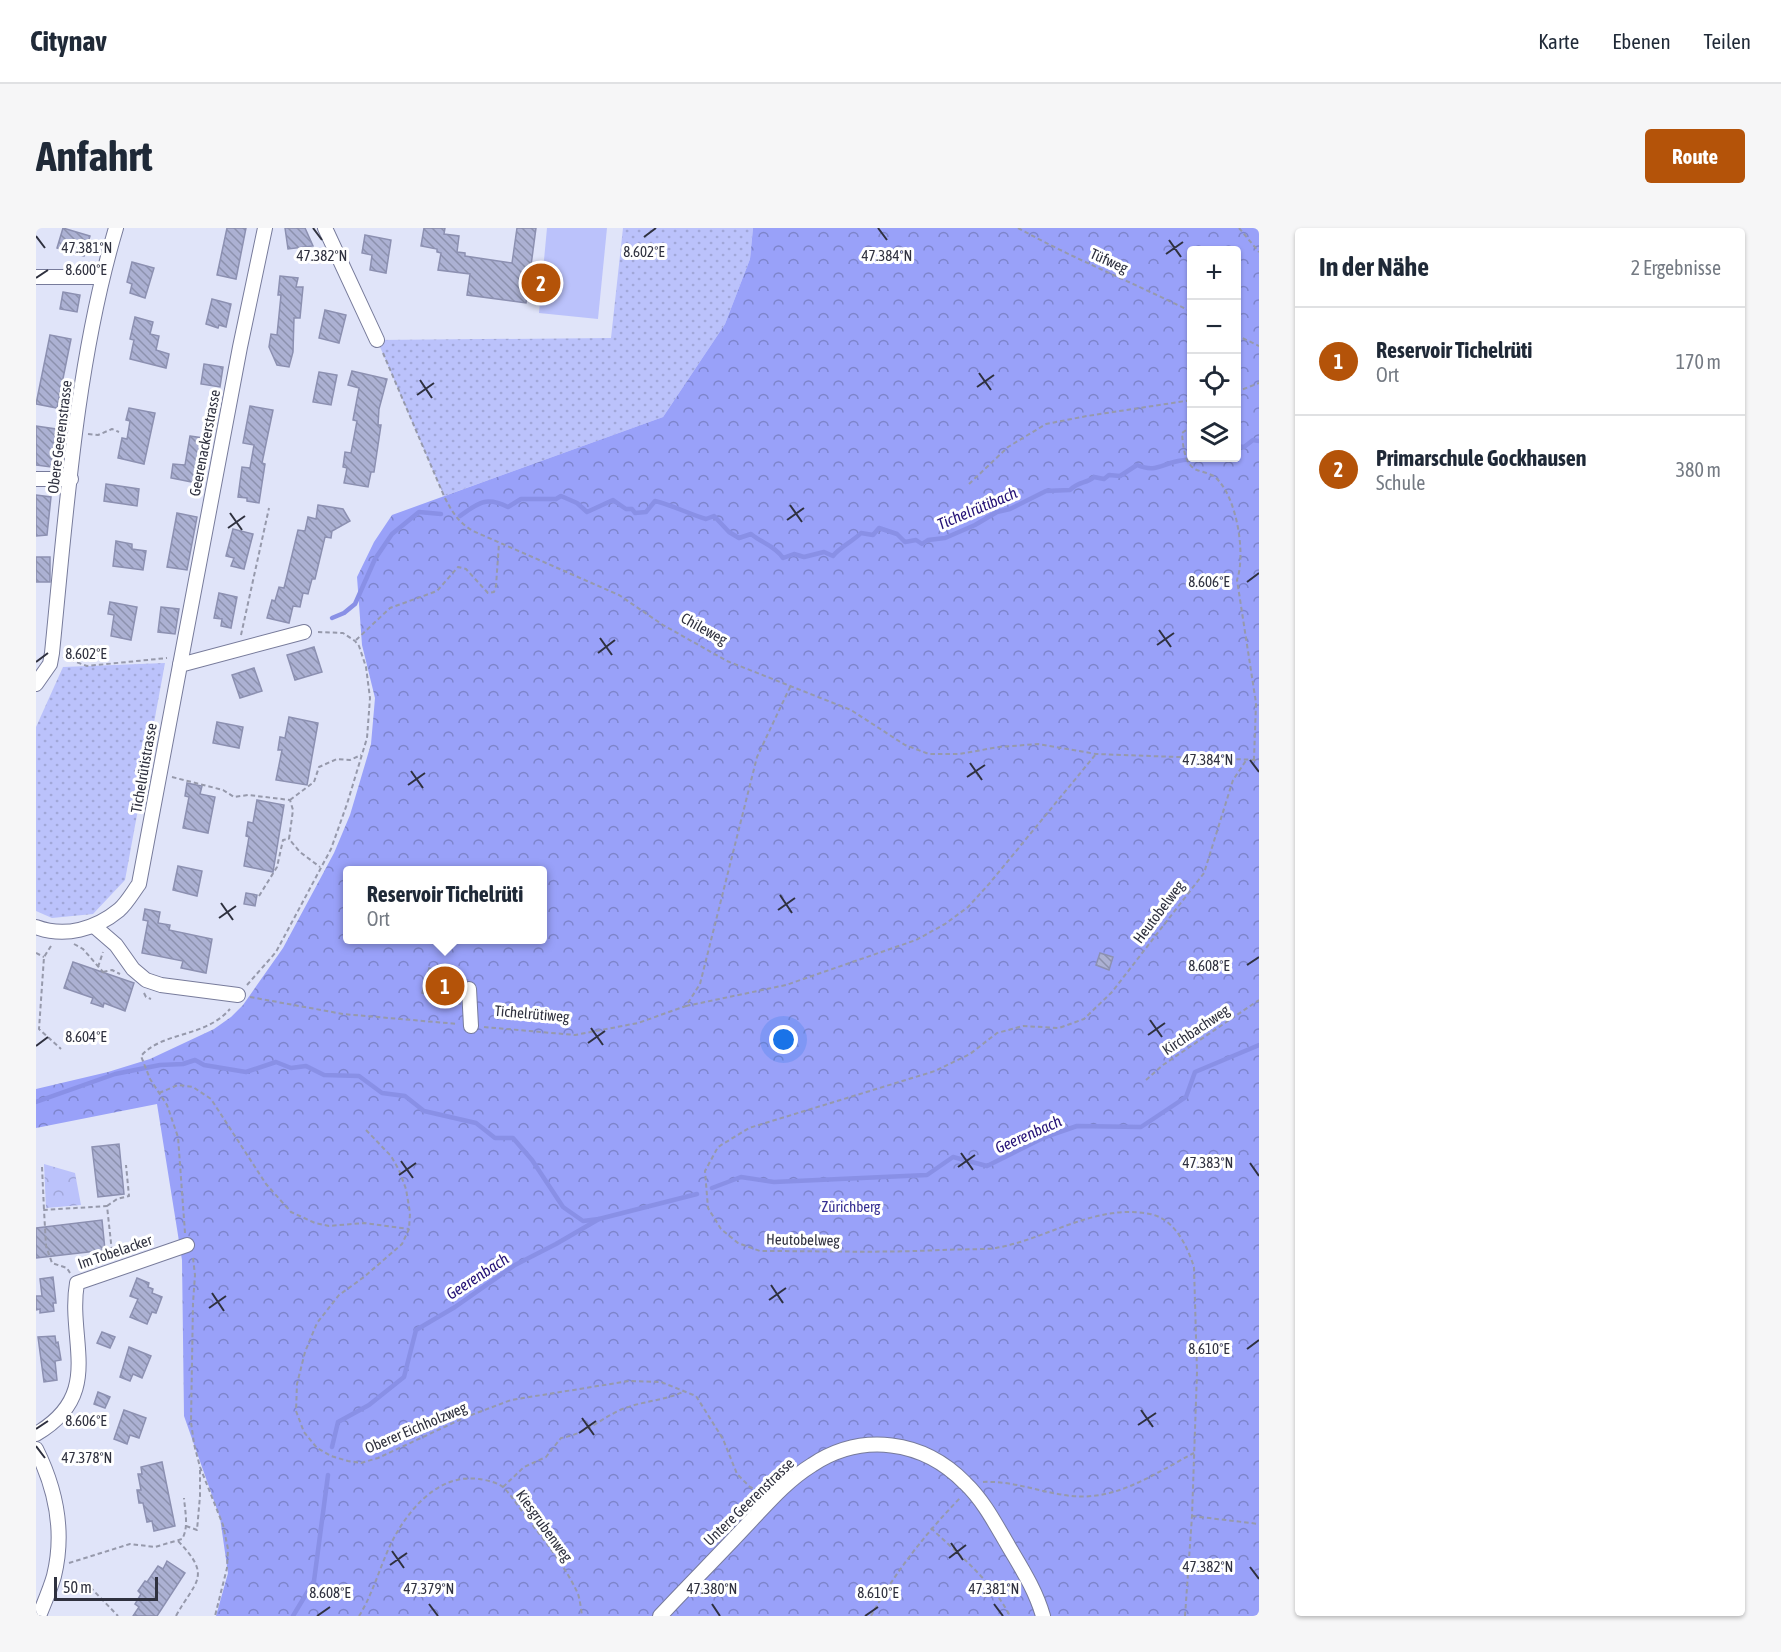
<!DOCTYPE html>
<html lang="de">
<meta charset="utf-8">
<style>
:root{--surface:#fff;--page:#f6f6f7;--text:#1f2937;--muted:#747a83;--line:#e0e1e3;--accent:#b45309}
body{margin:0;font-family:"Asap Condensed",sans-serif;background:var(--page);color:var(--text)}
.controls{position:absolute;right:18px;top:18px;display:grid;overflow:hidden;border-radius:6px;box-shadow:0 2px 4px #0004}
.controls button{width:54px;height:54px;display:grid;place-items:center;padding:0;border:0;border-bottom:2px solid var(--line);background:var(--surface);color:var(--text);font:30px sans-serif}
.scale{position:absolute;left:18px;bottom:15px;width:104px;box-sizing:border-box;padding-left:6px;border:3px solid #2f313f;border-top:0;font-size:16px;line-height:21px;white-space:nowrap;color:#2f313f;-webkit-text-stroke:4px #fff;paint-order:stroke}
.you{position:absolute;left:748px;top:812px;width:21px;height:21px;margin:-15px;border:4px solid #fff;border-radius:50%;background:#1a73e8;box-shadow:0 0 0 9px #1a73e833}
.badge{display:grid;place-items:center;width:39px;height:39px;border-radius:50%;background:var(--accent);color:#fff;font-size:20px;font-weight:700}
.pin{position:absolute;translate:-50% -50%;border:3px solid #fff;box-shadow:0 2px 6px #0006}
.popup{position:absolute;left:307px;top:638px;width:204px;height:78px;box-sizing:border-box;display:grid;place-content:center;border-radius:6px;background:var(--surface);filter:drop-shadow(0 2px 4px #0005);font-size:20px;white-space:nowrap;color:var(--muted)}
.popup b{font-size:22px;color:var(--text)}
.popup::after{content:'';position:absolute;left:50%;top:100%;margin-left:-12px;border:12px solid transparent;border-top-color:var(--surface)}
.list{margin:0;padding:0;list-style:none}
h2{display:flex;justify-content:space-between;align-items:center;height:78px;margin:0;padding:0 24px;font-size:26px}
h2 small{font-size:20px;font-weight:400;color:var(--muted)}
.list li{display:grid;grid-template-columns:39px 1fr auto;gap:18px;align-items:center;box-sizing:border-box;height:108px;padding:0 24px;border-top:2px solid var(--line)}
.list b{display:block;font-size:22px;white-space:nowrap}
.list p{margin:0;font-size:20px;white-space:nowrap;color:var(--muted)}
.list em{font-size:20px;font-style:normal;color:var(--muted)}
.icon{flex:none;width:33px;height:33px;fill:none;stroke:currentColor;stroke-width:2;stroke-linecap:round;stroke-linejoin:round}
.map{position:relative;flex:none;width:1223px;height:1388px;overflow:hidden;border-radius:6px}
header{display:flex;align-items:center;gap:36px;box-sizing:border-box;height:84px;padding:0 30px;background:var(--surface);border-bottom:2px solid var(--line)}
header strong{font-size:28px}
nav{display:flex;gap:33px;margin-inline-start:auto;font-size:21px}
.intro{display:flex;align-items:center;justify-content:space-between;box-sizing:border-box;height:144px;padding:0 36px}
h1{margin:0;font-size:42px}
.button{padding:15px 27px;border-radius:6px;background:var(--accent);color:#fff;font-size:21px;font-weight:700}
main{display:flex;gap:36px;padding:0 36px}
aside{flex:1;background:var(--surface);border-radius:6px;box-shadow:0 2px 4px #0004}
.map>svg:first-child{display:block}
.grass{fill:url(#grass-dots)}
.forest{fill:url(#forest-crowns);fill-rule:evenodd}
.park{fill:url(#park-crowns)}
.garden{fill:#bbc2fb}
.lines{fill:none;stroke-linecap:round;stroke-linejoin:round}
.stream{stroke:#8990e6;stroke-width:4.5}
.building{fill:url(#building-back-hatch);stroke:#8c90b1;stroke-width:1.5}
.minor-casing{stroke:#777b9b;stroke-width:16}
.path{stroke:#9699ab;stroke-width:2;stroke-dasharray:4.5 3;stroke-linecap:butt}
.minor{stroke:#fff;stroke-width:14}
.ticks{fill:none;stroke:#2f313f;stroke-width:2}
.labels{text-anchor:middle;stroke-width:6;stroke-linejoin:round;paint-order:stroke}
.street-label{font-size:15px;fill:#2f313f;stroke:#fff}
.park-label{font-size:15px;fill:#362f92;stroke:#fff}
.water-label{font-size:16px;font-style:italic;fill:#241176;stroke:#fff}
.ticks-label{font-size:15px;text-anchor:middle;fill:#2f313f;stroke:#fff;stroke-width:6;stroke-linejoin:round;paint-order:stroke}
</style>
<header>
<strong>Citynav</strong>
<nav><a>Karte</a><a>Ebenen</a><a>Teilen</a></nav>
</header>
<div class="intro"><h1>Anfahrt</h1><a class="button">Route</a></div>
<main>
<div class="map">
<svg width="1223" height="1388" viewBox="0 0 1223 1388">
<defs>
<pattern id="grass-dots" width="8" height="8" patternUnits="userSpaceOnUse" patternTransform="scale(1.5)"><rect width="8" height="8" fill="#bbc2fb"/><path d="M2 2h.1M6 6h.1" fill="none" stroke="#a1a7d8" stroke-width="1.8" stroke-linecap="round"/></pattern>
<pattern id="forest-crowns" width="20" height="18" patternUnits="userSpaceOnUse" patternTransform="scale(1.5)"><rect width="20" height="18" fill="#99a1f9"/><path d="M2 6a3 3 0 1 1 6 0M12 15a3 3 0 1 1 6 0" fill="none" stroke="#7d84cb"/></pattern>
<pattern id="park-crowns" width="20" height="18" patternUnits="userSpaceOnUse" patternTransform="scale(1.5)"><rect width="20" height="18" fill="#bbc2fb"/><path d="M2 6a3 3 0 1 1 6 0M12 15a3 3 0 1 1 6 0" fill="none" stroke="#a1a7d8"/></pattern>
<pattern id="building-back-hatch" width="6" height="6" patternUnits="userSpaceOnUse" patternTransform="scale(1.5)"><rect width="6" height="6" fill="#acb1d3"/><path d="M-1 5l2 2M0 0l6 6M5-1l2 2" fill="none" stroke="#8c91ad"/></pattern>
</defs>
<rect width="100%" height="100%" fill="#e0e4f9"/>
<g class="grass">
<path d="M 587,0 L 717,0 L 714,31 L 689,96 L 627,189 L 408,268 L 341,112 L 575,110 Z"/>
<path d="M 129,435 L 89,652 L 57,686 L 16,690 L 0,683 L 0,499 L 27,439 Z"/>
</g>
<path class="forest" d="M 717,0 L 1223,0 L 1223,1388 L 180,1388 L 192,1345 L 184,1290 L 148,1188 L 146,1032 L 121,876 L 0,900 L 0,861 L 72,844 L 114,831 L 178,801 L 195,789 L 207,777 L 247,720 L 298,625 L 314,587 L 335,516 L 339,470 L 326,417 L 321,349 L 338,314 L 356,287 L 627,189 L 689,96 L 714,31 ZM 1156,22 L 1200,22 L 1200,230 L 1156,230 ZM 312,642 L 506,642 L 506,712 L 312,712 Z"/>
<path class="park" d="M 8,936 L 39,945 L 45,977 L 10,980 Z"/>
<path class="garden" d="M 511,0 L 571,0 L 562,91 L 503,85 Z"/>
<g class="lines">
<g class="stream">
<path d="M 1200,218 L 1208,219 L 1217,212 L 1223,213"/>
<path d="M 424,288 C 442,275 450,268 472,279 L 485,271 L 520,271 L 525,268 L 541,275 L 551,284 L 577,272 L 590,281 L 596,281 L 599,285 L 610,284 L 619,273 C 636,277 653,286 670,291 L 678,288 L 693,304 L 703,310 L 715,306 C 726,315 739,318 747,330 L 758,326 L 768,329 L 788,324 L 797,328 C 804,319 816,314 825,305 L 837,307 L 843,300 L 861,306 L 869,314 L 880,312 L 886,316 L 892,312 L 909,310 L 939,297 L 961,284 L 974,281 L 1010,263 L 1034,262 C 1043,253 1050,256 1058,249 L 1068,251 L 1073,247 L 1084,248 L 1101,237 C 1118,244 1123,238 1138,234 C 1146,232 1155,231 1163,230"/>
<path d="M 296,390 L 308,385 L 319,376 L 339,331 L 356,306 L 383,284 L 405,286"/>
<path d="M 0,874 L 79,846 L 124,837 L 147,836 L 159,832 L 168,837 L 210,844 L 240,834 L 255,840 L 270,838 L 288,847 L 323,848 L 346,865 L 369,868 L 388,883 L 440,895 L 459,910 L 477,910 L 496,932 L 527,979 L 547,993 L 563,991"/>
<path d="M 676,960 L 705,949 L 738,954 L 891,947 L 917,929 L 951,938 L 1009,909 L 1041,898 L 1105,899 L 1150,869 L 1159,844 L 1223,817"/>
<path d="M 296,1219 L 302,1194 L 333,1177 L 368,1149 L 380,1102 L 419,1079 L 479,1037 L 520,1016 L 563,991 L 661,966"/>
<path d="M 257,1388 L 278,1353 L 292,1247"/>
</g>
</g>
<g class="building">
<path d="M 27,0 L 54,8 L 48,28 L 21,20 Z"/>
<path d="M 191,0 L 210,0 L 200,51 L 181,47 Z"/>
<path d="M 249,0 L 269,0 L 277,18 L 252,21 Z"/>
<path d="M 388,0 L 409,0 L 408,6 L 423,8 L 421,24 L 429,25 L 429,28 L 476,35 L 481,0 L 500,0 L 490,75 L 431,67 L 434,46 L 402,42 L 405,25 L 401,24 L 401,21 L 385,18 Z"/>
<path d="M 329,7 L 355,12 L 350,45 L 334,42 L 336,27 L 326,25 Z"/>
<path d="M 96,34 L 118,40 L 109,70 L 94,65 L 96,56 L 91,54 Z"/>
<path d="M 244,48 L 262,50 L 260,59 L 267,59 L 264,90 L 258,90 L 257,124 L 253,139 L 241,137 L 233,119 L 235,106 L 241,107 L 245,67 L 242,67 Z"/>
<path d="M 27,64 L 44,67 L 41,84 L 24,81 Z"/>
<path d="M 176,71 L 195,76 L 190,99 L 183,97 L 182,100 L 170,96 Z"/>
<path d="M 289,82 L 310,87 L 303,115 L 283,110 Z"/>
<path d="M 99,89 L 117,94 L 114,106 L 123,108 L 120,122 L 133,126 L 130,140 L 94,131 L 98,112 L 94,111 Z"/>
<path d="M 14,107 L 35,111 L 21,180 L 0,176 Z"/>
<path d="M 168,136 L 187,139 L 184,159 L 165,156 Z"/>
<path d="M 316,143 L 351,151 L 343,181 L 342,197 L 345,197 L 338,244 L 335,244 L 332,259 L 308,255 L 311,240 L 307,239 L 309,224 L 315,225 L 321,193 L 317,192 L 323,160 L 312,157 Z"/>
<path d="M 283,144 L 301,147 L 295,177 L 277,174 Z"/>
<path d="M 214,178 L 237,182 L 226,235 L 229,236 L 223,275 L 211,273 L 211,270 L 202,269 L 206,239 L 214,240 L 218,217 L 207,215 Z"/>
<path d="M 93,180 L 119,185 L 108,236 L 82,230 L 86,210 L 91,211 L 94,193 L 90,192 Z"/>
<path d="M 0,198 L 20,201 L 15,239 L 0,237 Z"/>
<path d="M 154,208 L 167,210 L 166,216 L 168,216 L 161,255 L 135,250 L 137,236 L 149,237 Z"/>
<path d="M 70,256 L 103,261 L 101,278 L 68,273 Z"/>
<path d="M 0,267 L 15,269 L 11,307 L 0,308 Z"/>
<path d="M 282,277 L 307,281 L 314,293 L 296,303 L 295,310 L 289,309 L 279,351 L 276,351 L 272,366 L 267,365 L 264,379 L 257,378 L 253,395 L 231,390 L 236,372 L 239,373 L 243,359 L 248,360 L 262,302 L 269,303 L 272,289 L 280,291 Z"/>
<path d="M 141,285 L 161,289 L 151,342 L 131,339 Z"/>
<path d="M 197,301 L 217,306 L 208,341 L 195,338 L 198,330 L 190,328 Z"/>
<path d="M 80,313 L 96,316 L 96,321 L 110,323 L 107,342 L 77,338 Z"/>
<rect x="0" y="329" width="14" height="25"/>
<path d="M 183,365 L 201,369 L 195,400 L 185,398 L 186,391 L 178,390 Z"/>
<path d="M 74,374 L 101,379 L 95,412 L 75,408 L 78,387 L 72,386 Z"/>
<path d="M 125,379 L 143,381 L 139,406 L 122,404 Z"/>
<path d="M 278,419 L 286,444 L 259,452 L 251,427 Z"/>
<path d="M 218,440 L 226,463 L 204,470 L 196,447 Z"/>
<path d="M 253,489 L 282,495 L 271,557 L 240,552 L 246,522 L 242,522 L 244,509 L 249,510 Z"/>
<path d="M 181,494 L 207,499 L 203,520 L 177,515 Z"/>
<path d="M 151,555 L 166,558 L 164,566 L 179,569 L 172,605 L 147,600 L 153,569 L 149,568 Z"/>
<path d="M 221,572 L 248,577 L 237,644 L 208,638 L 213,609 L 210,608 L 212,594 L 217,595 Z"/>
<path d="M 142,638 L 166,643 L 161,668 L 137,662 Z"/>
<path d="M 210,665 L 221,667 L 219,678 L 208,676 Z"/>
<path d="M 109,681 L 124,684 L 122,695 L 134,697 L 133,702 L 176,711 L 170,745 L 145,740 L 147,733 L 106,725 L 112,693 L 107,692 Z"/>
<path d="M 1064,725 L 1077,729 L 1073,742 L 1060,737 Z"/>
<path d="M 37,734 L 98,755 L 89,783 L 68,775 L 67,779 L 55,775 L 57,770 L 28,760 Z"/>
<path d="M 393,740 L 431,752 L 425,757 L 424,776 L 386,765 Z"/>
<path d="M 83,916 L 88,966 L 62,969 L 56,919 Z"/>
<path d="M 66,992 L 69,1022 L 0,1030 L 0,1000 Z"/>
<path d="M 17,1049 L 20,1075 L 17,1075 L 18,1083 L 4,1085 L 4,1081 L 0,1082 L 0,1068 L 6,1068 L 4,1051 Z"/>
<path d="M 101,1050 L 113,1055 L 112,1059 L 117,1061 L 116,1065 L 126,1069 L 120,1085 L 116,1084 L 111,1096 L 94,1089 L 102,1071 L 94,1068 Z"/>
<path d="M 66,1104 L 79,1109 L 74,1120 L 61,1115 Z"/>
<path d="M 19,1108 L 20,1115 L 22,1114 L 25,1132 L 19,1133 L 21,1152 L 8,1154 L 2,1109 Z"/>
<path d="M 93,1119 L 115,1128 L 106,1150 L 97,1146 L 94,1153 L 84,1149 Z"/>
<path d="M 62,1164 L 74,1169 L 69,1180 L 58,1176 Z"/>
<path d="M 88,1182 L 110,1190 L 103,1210 L 94,1207 L 91,1216 L 78,1211 Z"/>
<path d="M 126,1234 L 139,1298 L 118,1303 L 116,1293 L 111,1294 L 107,1275 L 103,1275 L 101,1262 L 105,1262 L 102,1246 L 106,1246 L 105,1239 Z"/>
<path d="M 131,1333 L 149,1345 L 121,1388 L 97,1388 L 103,1379 L 99,1376 L 105,1366 L 102,1363 L 109,1353 L 111,1354 L 122,1338 L 127,1341 Z"/>
</g>
<g class="lines">
<defs>
<g id="minor">
<path d="M 289,0 L 341,112"/>
<path d="M 0,49 L 66,49"/>
<path d="M 0,251 L 35,251"/>
<path d="M 144,437 L 204,119 L 229,0"/>
<path d="M 0,456 L 14,436 L 16,425 C 30,286 40,134 80,0"/>
<path d="M 58,698 L 80,717 L 97,741 L 110,752 L 125,757 L 202,767"/>
<path d="M 0,699 C 29,710 60,701 83,682 C 91,675 97,664 103,656 L 144,437 L 268,404"/>
<path d="M 433,761 L 435,798"/>
<path d="M 0,1206 C 69,1166 31,1113 41,1055 L 151,1017"/>
<path d="M 0,1221 C 20,1261 29,1303 18,1348 C 14,1362 8,1375 3,1388"/>
<path d="M 624,1388 C 652,1358 681,1329 709,1299 C 730,1277 750,1253 776,1237 C 826,1204 887,1212 929,1255 C 948,1273 960,1297 973,1319 C 986,1341 1000,1363 1007,1388"/>
</g>
</defs>
<use href="#minor" class="minor-casing"/>
<g class="path">
<path d="M 982,0 C 1038,31 1098,55 1156,84"/>
<path d="M 1203,0 L 1223,24"/>
<path d="M 1200,107 L 1223,118"/>
<path d="M 347,125 L 408,268 C 416,284 422,294 437,303 L 583,367 L 627,397 L 691,433 L 815,482 L 869,517 L 893,526 L 923,526 L 963,519 L 1002,516 L 1060,526 L 1223,532"/>
<path d="M 1200,164 L 1223,155"/>
<path d="M 1156,198 L 1146,205 C 1147,217 1148,237 1161,242 C 1167,244 1175,246 1179,249 C 1201,268 1210,326 1201,352 L 1220,475 L 1218,531"/>
<path d="M 52,206 L 62,207 L 76,201 L 83,204"/>
<path d="M 933,256 L 972,219 L 1010,196 L 1051,188 L 1156,172"/>
<path d="M 205,407 L 233,280"/>
<path d="M 320,412 L 354,380 L 401,363 L 422,339 L 430,341 L 452,365 L 458,364 L 460,358 L 463,315"/>
<path d="M 27,429 L 51,438 L 131,430"/>
<path d="M 136,549 L 187,562 L 198,569 L 212,567 L 254,572 L 257,582 L 253,611 L 264,624 L 284,639"/>
<path d="M 254,572 L 278,554 L 283,539 L 301,531 L 314,532 L 325,527"/>
<path d="M 223,668 L 241,639 L 247,612 L 253,611"/>
<path d="M 38,716 L 47,721 L 67,744 L 65,749"/>
<path d="M 15,718 L 8,729 L 3,801 L 25,821"/>
<path d="M 0,725 L 8,729"/>
<path d="M 62,739 L 67,724"/>
<path d="M 67,744 L 76,742 L 84,746"/>
<path d="M 211,757 L 240,724 L 295,621 L 311,576 L 331,510 L 334,470 L 330,439 L 323,418 L 319,413 L 307,405 L 282,404"/>
<path d="M 108,765 L 110,769 L 115,771"/>
<path d="M 214,769 L 307,786 L 422,796"/>
<path d="M 650,778 L 750,757 L 880,712 L 909,696 L 932,679 L 953,656 L 1060,526"/>
<path d="M 448,799 L 539,807 L 602,795 L 650,778 L 664,756 L 721,529 L 755,457"/>
<path d="M 1110,852 L 1127,837 L 1223,772"/>
<path d="M 123,865 L 142,857 L 157,859 L 175,871 L 230,956 L 255,984 L 279,995 L 293,998 L 328,995 L 373,1001"/>
<path d="M 330,902 L 355,928 L 363,942 L 370,961 L 374,985 L 373,1001 L 366,1016 L 328,1049 L 303,1067 L 281,1095 L 269,1124 L 261,1156 L 260,1183 L 268,1204 L 281,1220 L 295,1228 L 312,1233 L 325,1235 L 342,1230 L 430,1189 L 475,1172 L 593,1153 L 625,1154 L 660,1168 L 687,1211 L 701,1246 L 714,1259 L 723,1263"/>
<path d="M 6,939 L 8,982"/>
<path d="M 71,978 L 81,971 L 93,968 L 90,937"/>
<path d="M 149,1005 L 142,909 L 131,877 L 114,851 L 105,828 C 127,803 169,810 194,781"/>
<path d="M 157,1030 L 159,1047 L 157,1075 L 155,1194 L 158,1216 L 164,1239 L 187,1297 L 192,1321 L 191,1340 L 179,1388"/>
<path d="M 34,1045 L 31,1040 L 16,1035 L 10,1018 L 8,982 L 71,978 L 76,1024 L 69,1028 L 70,1032"/>
<path d="M 947,1254 C 984,1252 1021,1272 1056,1268 C 1092,1265 1127,1241 1158,1225"/>
<path d="M 467,1259 L 488,1239 L 510,1229 L 525,1210 C 549,1206 563,1192 584,1182 C 605,1173 627,1173 647,1164"/>
<path d="M 1156,1288 L 1223,1296"/>
<path d="M 150,1298 L 161,1302 L 164,1268 L 164,1242"/>
<path d="M 895,1300 C 923,1327 956,1353 974,1388"/>
<path d="M 33,1335 L 94,1316 L 119,1319 L 146,1311 C 153,1300 149,1283 148,1270"/>
<path d="M 32,1354 L 56,1361 L 82,1388"/>
<path d="M 140,1388 C 159,1353 177,1349 142,1313"/>
<path d="M 323,1388 C 340,1361 346,1328 363,1301 C 381,1272 408,1246 443,1251 C 451,1252 463,1255 468,1260 C 476,1268 482,1278 488,1286 C 507,1311 529,1337 542,1366 C 544,1372 545,1381 546,1388"/>
<path d="M 835,1388 C 859,1344 890,1305 925,1269"/>
<path d="M 1149,1388 L 1156,1288 L 1161,1144 L 1158,1039 C 1151,1018 1139,991 1114,986 C 1061,975 1011,1011 960,1020 C 942,1022 923,1021 905,1022 C 845,1025 784,1023 724,1023 L 702,1015 L 685,1001 L 672,980 L 669,943 L 682,919 L 713,900 L 899,843 L 934,826 L 961,805 L 987,798 L 1023,800 L 1048,791 L 1076,764 L 1168,645 L 1197,552 L 1211,531"/>
</g>
<use href="#minor" class="minor"/>
</g>
<path class="ticks" d="M 277,0 L 286,12M 842,0 L 851,12M 0,8 L 9,20M 608,9 L 620,0M 1133,12 L 1145,29M 1130,26 L 1147,14M 0,50 L 12,42M 943,145 L 955,162M 384,152 L 396,170M 941,159 L 958,147M 381,167 L 398,155M 754,277 L 766,294M 194,285 L 206,302M 751,292 L 768,280M 192,300 L 209,288M 1211,354 L 1223,345M 1123,402 L 1135,419M 564,410 L 576,427M 1121,417 L 1138,405M 562,425 L 579,412M 0,434 L 12,425M 1214,532 L 1223,544M 934,535 L 946,552M 375,543 L 387,560M 931,549 L 949,537M 372,557 L 389,545M 744,667 L 756,685M 185,675 L 197,692M 742,682 L 759,670M 183,690 L 200,678M 1211,737 L 1223,729M 1114,792 L 1126,809M 555,800 L 567,817M 1112,807 L 1129,795M 552,815 L 569,803M 0,818 L 12,809M 925,925 L 937,942M 365,933 L 377,950M 1214,935 L 1223,948M 922,939 L 939,927M 363,947 L 380,935M 735,1057 L 747,1075M 176,1065 L 188,1083M 733,1072 L 750,1060M 173,1080 L 190,1068M 1211,1121 L 1223,1112M 1105,1182 L 1117,1199M 546,1190 L 558,1207M 1102,1197 L 1120,1185M 0,1201 L 12,1193M 543,1205 L 560,1193M 0,1218 L 9,1230M 915,1315 L 927,1332M 356,1323 L 368,1340M 913,1330 L 930,1317M 354,1337 L 371,1325M 1214,1339 L 1223,1351M 393,1376 L 402,1388M 676,1376 L 684,1388M 958,1376 L 967,1388M 281,1388 L 294,1379M 829,1388 L 842,1379"/>
<g class="labels">
<g class="street-label">
<text transform="translate(1073 33) rotate(24)" y="5">Tüfweg</text>
<text transform="translate(24 209) rotate(-83)" y="5">Obere Geerenstrasse</text>
<text transform="translate(169 215) rotate(-79)" y="5">Geerenackerstrasse</text>
<text transform="translate(668 401) rotate(29)" y="5">Chileweg</text>
<text transform="translate(108 540) rotate(-80)" y="5">Tichelrütistrasse</text>
<text transform="translate(1123 684) rotate(-53)" y="5">Heutobelweg</text>
<text transform="translate(496 786) rotate(5)" y="5">Tichelrütiweg</text>
<text transform="translate(1160 802) rotate(-34)" y="5">Kirchbachweg</text>
<text transform="translate(767 1012) rotate(1)" y="5">Heutobelweg</text>
<text transform="translate(79 1024) rotate(-19)" y="5">Im Tobelacker</text>
<text transform="translate(380 1200) rotate(-23)" y="5">Oberer Eichholzweg</text>
<text transform="translate(713 1274) rotate(-44)" y="5">Untere Geerenstrasse</text>
<text transform="translate(508 1298) rotate(54)" y="5">Kiesgrubenweg</text>
</g>
<g class="park-label">
<text x="815" y="984">Zürichberg</text>
</g>
<g class="water-label">
<text transform="translate(941 280) rotate(-23)" y="6">Tichelrütibach</text>
<text transform="translate(992 906) rotate(-24)" y="6">Geerenbach</text>
<text transform="translate(441 1048) rotate(-33)" y="6">Geerenbach</text>
</g>
</g>
<g class="ticks-label">
<text x="51" y="25">47.381°N</text>
<text x="608" y="29">8.602°E</text>
<text x="286" y="33">47.382°N</text>
<text x="851" y="33">47.384°N</text>
<text x="50" y="47">8.600°E</text>
<text x="1173" y="359">8.606°E</text>
<text x="50" y="431">8.602°E</text>
<text x="1172" y="537">47.384°N</text>
<text x="1173" y="743">8.608°E</text>
<text x="50" y="814">8.604°E</text>
<text x="1172" y="940">47.383°N</text>
<text x="1173" y="1126">8.610°E</text>
<text x="50" y="1198">8.606°E</text>
<text x="51" y="1235">47.378°N</text>
<text x="1172" y="1344">47.382°N</text>
<text x="393" y="1366">47.379°N</text>
<text x="676" y="1366">47.380°N</text>
<text x="958" y="1366">47.381°N</text>
<text x="294" y="1370">8.608°E</text>
<text x="842" y="1370">8.610°E</text>
</g>
</svg>
<div class="controls">
<button>+</button>
<button>−</button>
<button><svg class="icon" aria-label="locate" viewBox="0 0 24 24"><circle cx="12" cy="12" r="6"/><path d="M12 2v4M12 18v4M2 12h4M18 12h4"/></svg></button>
<button><svg class="icon" aria-label="layers" viewBox="0 0 24 24"><path d="M12 4l9 5-9 5-9-5zM3 14l9 5 9-5"/></svg></button>
</div>
<div class="scale">50 m</div>
<div class="you"></div>
<div class="pin badge" style="left:409px;top:758px">1</div>
<div class="popup"><b>Reservoir Tichelrüti</b>Ort</div>
<div class="pin badge" style="left:505px;top:55px">2</div>
</div>
<aside>
<h2>In der Nähe<small>2 Ergebnisse</small></h2>
<ul class="list">
<li><span class="badge">1</span><div><b>Reservoir Tichelrüti</b><p>Ort</p></div><em>170 m</em></li>
<li><span class="badge">2</span><div><b>Primarschule Gockhausen</b><p>Schule</p></div><em>380 m</em></li>
</ul>
</aside>
</main>
